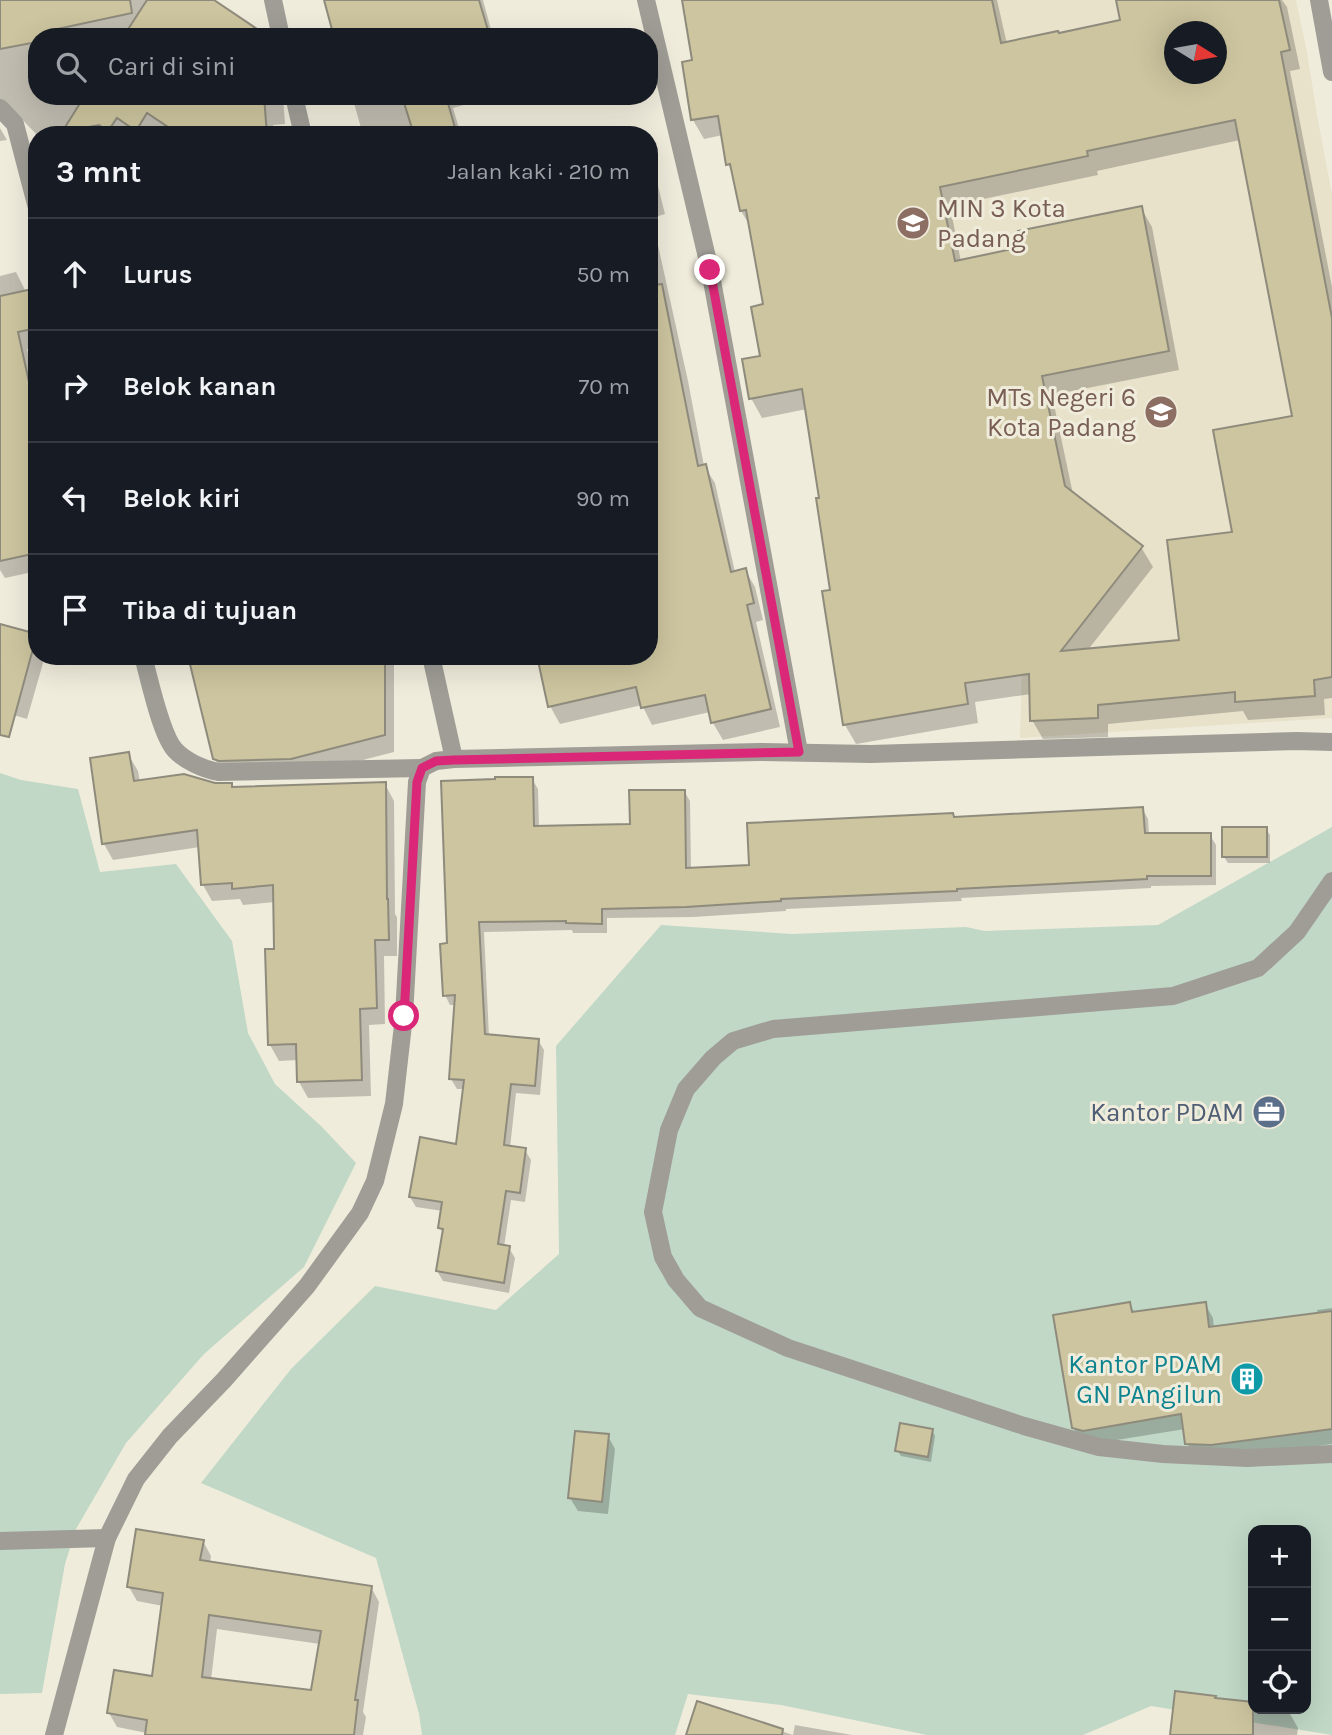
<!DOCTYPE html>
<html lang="id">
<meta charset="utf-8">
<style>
:root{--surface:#171b24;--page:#20242c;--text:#f1f3f6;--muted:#9ea1a6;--line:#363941}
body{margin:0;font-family:Karla,sans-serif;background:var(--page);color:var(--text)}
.controls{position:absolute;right:21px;bottom:21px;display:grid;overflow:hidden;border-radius:14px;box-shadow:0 7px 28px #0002}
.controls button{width:63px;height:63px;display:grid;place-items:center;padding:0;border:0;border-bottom:2px solid var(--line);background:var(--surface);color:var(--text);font:35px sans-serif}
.compass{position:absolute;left:1164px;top:21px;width:63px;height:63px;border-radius:50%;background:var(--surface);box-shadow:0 7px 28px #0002;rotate:101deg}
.stop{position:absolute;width:21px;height:21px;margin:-16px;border:5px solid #db2777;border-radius:50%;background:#fff}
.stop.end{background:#db2777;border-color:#fff;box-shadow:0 2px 7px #0008}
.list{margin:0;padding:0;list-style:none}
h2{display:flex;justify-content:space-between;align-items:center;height:91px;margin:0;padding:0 28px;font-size:30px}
h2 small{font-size:23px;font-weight:400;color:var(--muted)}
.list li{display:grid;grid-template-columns:46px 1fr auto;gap:21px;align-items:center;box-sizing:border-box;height:112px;padding:0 28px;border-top:2px solid var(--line)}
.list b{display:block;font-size:26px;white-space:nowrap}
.list em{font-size:23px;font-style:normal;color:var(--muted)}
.icon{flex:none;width:38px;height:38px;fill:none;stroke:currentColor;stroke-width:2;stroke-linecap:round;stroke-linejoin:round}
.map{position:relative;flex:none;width:1332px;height:1735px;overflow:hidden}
.search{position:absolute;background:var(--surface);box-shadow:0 7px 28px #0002;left:28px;top:28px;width:630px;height:77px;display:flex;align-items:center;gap:18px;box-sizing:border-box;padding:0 24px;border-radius:28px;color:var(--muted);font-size:26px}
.panel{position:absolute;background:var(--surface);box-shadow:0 7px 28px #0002;left:28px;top:126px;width:630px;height:539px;border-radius:28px}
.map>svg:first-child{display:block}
.built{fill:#e8e2cb;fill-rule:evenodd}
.green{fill:#c1d8c6;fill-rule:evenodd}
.shadow{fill:#0003;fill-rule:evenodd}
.building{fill:#cdc59f;stroke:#8f8b7c;stroke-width:2;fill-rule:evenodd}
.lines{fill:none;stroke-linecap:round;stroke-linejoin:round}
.minor{stroke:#9f9d96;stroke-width:18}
.route{stroke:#db2777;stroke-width:9}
.labels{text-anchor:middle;stroke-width:6;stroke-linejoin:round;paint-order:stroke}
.education-label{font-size:26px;fill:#785e54;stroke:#f0ecdc;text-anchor:start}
.service-label{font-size:26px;fill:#4e5e75;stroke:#f0ecdc;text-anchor:end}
.culture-label{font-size:26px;fill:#0d838f;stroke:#f0ecdc;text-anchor:end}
</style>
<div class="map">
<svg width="1332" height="1735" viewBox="0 0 1332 1735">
<rect width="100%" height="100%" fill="#f0ecdc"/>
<path class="built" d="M 834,0 L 1296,0 L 1307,52 L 1317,115 L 1332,194 L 1332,718 L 1020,738 L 1023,626 ZM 1174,32 L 1216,32 L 1216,74 L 1174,74 Z"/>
<g class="green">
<path d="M 0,773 L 21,780 L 78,789 L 100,872 L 176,864 L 232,941 L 248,1033 L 275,1084 L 322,1127 L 356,1163 L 304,1267 L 204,1354 L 126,1443 L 76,1529 L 65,1564 L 42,1693 L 0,1694 Z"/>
<path d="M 1332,827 L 1332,1735 L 1151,1706 L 1083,1735 L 927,1735 L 781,1705 L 688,1694 L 675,1735 L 422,1735 L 419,1714 L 376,1558 L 201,1483 L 291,1369 L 375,1286 L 496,1310 L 559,1254 L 556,1046 L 661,925 L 792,934 L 966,927 L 985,931 L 1158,925 ZM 1253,1530 L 1306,1530 L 1306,1709 L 1253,1709 Z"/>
</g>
<g class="shadow">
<path d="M 0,0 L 211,0 L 254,37 L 37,37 L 37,96 L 283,96 L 285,124 L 273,125 L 274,135 L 37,135 L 18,115 L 0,116 Z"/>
<path d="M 326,0 L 483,0 L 493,37 L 336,37 Z"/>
<path d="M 684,0 L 997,0 L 1007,44 L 1059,35 L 1122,21 L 1118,0 L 1282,0 L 1287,7 L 1300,69 L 1290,71 L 1332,287 L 1332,698 L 1324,699 L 1325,715 L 1248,720 L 1243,711 L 1108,724 L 1108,737 L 1043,739 L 1032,720 L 1031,694 L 975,702 L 978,723 L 856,744 L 845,725 L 824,593 L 831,592 L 821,499 L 807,409 L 762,418 L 751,398 L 762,357 L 765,306 L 750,226 L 741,211 L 734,175 L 728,164 L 723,135 L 704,139 L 693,120 L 694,61 ZM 1174,32 L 1216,32 L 1216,74 L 1174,74 ZM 1240,140 L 1294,417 L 1234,534 L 1181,642 L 1087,651 L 1153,567 L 1141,547 L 1073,494 L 1052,395 L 1179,370 L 1152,227 L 1141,208 L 1024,248 L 961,262 L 950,206 L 1098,175 L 1097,171 Z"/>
<path d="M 352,96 L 495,96 L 453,108 L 461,135 L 363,135 Z"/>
<path d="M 0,128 L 7,140 L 0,141 Z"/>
<path d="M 649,160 L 653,166 L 665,214 L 652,218 L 688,381 L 704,466 L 715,483 L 735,572 L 745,570 L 755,587 L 763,620 L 756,622 L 780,727 L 723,740 L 713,723 L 710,712 L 652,725 L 642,705 L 560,724 L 550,706 L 649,656 Z"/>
<path d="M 16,272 L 26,292 L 37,290 L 37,346 L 27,349 L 37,392 L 37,571 L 5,578 L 0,570 L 0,276 Z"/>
<path d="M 0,626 L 36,636 L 37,656 L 45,656 L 27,719 L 0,711 Z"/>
<path d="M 189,656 L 394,656 L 394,752 L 301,776 L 225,776 L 214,758 Z"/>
<path d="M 128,754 L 138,771 L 140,782 L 233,789 L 385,784 L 394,801 L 395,914 L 397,917 L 397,956 L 384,956 L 385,1024 L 369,1025 L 371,1096 L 308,1098 L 299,1082 L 298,1060 L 279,1061 L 270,1045 L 275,951 L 275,902 L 243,905 L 240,899 L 212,901 L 203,885 L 200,847 L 113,860 L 104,844 L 92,759 Z"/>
<path d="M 532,779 L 538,789 L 539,827 L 631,825 L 684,791 L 690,801 L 691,870 L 751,866 L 955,819 L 1142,808 L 1148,819 L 1149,835 L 1210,835 L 1216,845 L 1216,885 L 1151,886 L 1151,888 L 961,898 L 962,901 L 786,909 L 786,911 L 693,917 L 607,918 L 607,933 L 573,933 L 572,930 L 484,932 L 489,1036 L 538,1040 L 544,1050 L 540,1095 L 516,1093 L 510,1148 L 525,1150 L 531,1160 L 525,1202 L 511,1200 L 504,1247 L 509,1248 L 515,1258 L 509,1293 L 443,1281 L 437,1271 L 444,1235 L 440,1228 L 443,1211 L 416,1207 L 410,1197 L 458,1146 L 465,1089 L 457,1089 L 451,1079 L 456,1005 L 450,1005 L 445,995 L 448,945 Z"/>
<path d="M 1266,829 L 1270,835 L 1270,863 L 1228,863 L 1224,857 Z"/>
<path d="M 1129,1304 L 1135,1313 L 1205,1304 L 1213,1318 L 1214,1328 L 1318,1315 L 1317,1310 L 1332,1308 L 1332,1444 L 1220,1459 L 1195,1458 L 1187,1443 L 1185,1429 L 1092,1444 L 1082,1442 L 1073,1427 Z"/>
<path d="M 932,1430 L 935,1436 L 931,1462 L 901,1456 L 897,1450 Z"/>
<path d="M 608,1436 L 615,1449 L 608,1514 L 578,1511 L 570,1498 Z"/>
<path d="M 203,1541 L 211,1556 L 210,1563 L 371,1587 L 379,1602 L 363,1712 L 366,1717 L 363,1735 L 147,1735 L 147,1733 L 117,1727 L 109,1713 L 154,1678 L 163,1606 L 137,1601 L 129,1587 ZM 217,1629 L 320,1644 L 313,1692 L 211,1680 Z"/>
<path d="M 1216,1700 L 1253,1704 L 1253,1709 L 1289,1712 L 1298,1728 L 1297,1735 L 1172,1735 Z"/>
<path d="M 698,1703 L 793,1735 L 795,1725 L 852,1735 L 688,1735 Z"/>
</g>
<g class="building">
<path d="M 0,0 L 130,0 L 132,13 L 43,32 L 44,37 L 37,37 L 37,42 L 0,49 Z"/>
<path d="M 147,0 L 214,0 L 269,37 L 123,37 Z"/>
<path d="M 324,0 L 479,0 L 490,37 L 334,37 Z"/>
<path d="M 682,0 L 992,0 L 1001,43 L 1058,31 L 1059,33 L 1120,20 L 1116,0 L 1279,0 L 1290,50 L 1281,52 L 1332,318 L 1332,677 L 1314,680 L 1315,696 L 1235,702 L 1235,692 L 1098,705 L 1098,718 L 1030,721 L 1029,674 L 965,683 L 968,704 L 843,725 L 822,591 L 830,590 L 816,498 L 819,498 L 802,389 L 749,399 L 742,359 L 760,356 L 751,307 L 763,304 L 746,210 L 740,211 L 730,164 L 726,165 L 718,116 L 691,120 L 682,62 L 692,60 ZM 1174,32 L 1216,32 L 1216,74 L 1174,74 ZM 1235,120 L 1292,416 L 1213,430 L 1232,532 L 1167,540 L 1179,640 L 1061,651 L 1143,546 L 1065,486 L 1042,376 L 1169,351 L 1142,206 L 1018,231 L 1022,247 L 955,261 L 940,187 L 1088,156 L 1087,151 Z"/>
<path d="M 83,96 L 264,96 L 267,135 L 180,135 L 147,113 L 136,131 L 117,118 L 108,131 L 99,125 L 62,132 L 84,97 Z"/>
<path d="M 402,96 L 446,96 L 457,135 L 414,135 Z"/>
<path d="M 662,284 L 698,466 L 706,464 L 731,572 L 746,568 L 754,603 L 747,605 L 771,709 L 711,723 L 705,695 L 641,708 L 636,687 L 548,707 L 537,656 L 649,656 L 649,286 Z"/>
<path d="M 37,288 L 37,328 L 18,332 L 31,391 L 37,390 L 37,553 L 0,561 L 0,296 Z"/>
<path d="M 0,624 L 37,634 L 9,737 L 0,735 Z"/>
<path d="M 188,656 L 385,656 L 385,735 L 291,759 L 219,761 L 213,759 Z"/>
<path d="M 129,752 L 134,781 L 184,774 L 215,783 L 232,783 L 232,787 L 386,782 L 387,899 L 388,899 L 389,940 L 375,940 L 377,1008 L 360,1009 L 362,1080 L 297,1082 L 296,1044 L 268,1045 L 265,949 L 274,949 L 273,885 L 232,889 L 232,883 L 201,885 L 197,830 L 102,844 L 90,758 Z"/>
<path d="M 495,777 L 533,777 L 534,826 L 630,824 L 629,790 L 685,790 L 686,868 L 749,865 L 747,823 L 953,813 L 954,817 L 1143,807 L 1145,833 L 1211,833 L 1211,876 L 1147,876 L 1147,879 L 957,889 L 957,891 L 781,899 L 781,901 L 686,907 L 602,909 L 602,924 L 566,923 L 566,921 L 479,922 L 485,1034 L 539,1039 L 535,1086 L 511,1084 L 504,1145 L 526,1148 L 520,1193 L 506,1191 L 498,1244 L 510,1246 L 504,1283 L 436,1271 L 443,1229 L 438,1228 L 442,1202 L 409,1197 L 420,1137 L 456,1144 L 464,1080 L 449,1079 L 455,995 L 443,996 L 440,944 L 447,943 L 441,781 L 495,779 Z"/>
<rect x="1222" y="827" width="45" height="30"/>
<path d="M 1130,1302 L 1132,1312 L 1206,1302 L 1209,1327 L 1332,1311 L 1332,1429 L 1211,1445 L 1185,1444 L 1181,1414 L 1083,1431 L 1072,1428 L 1053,1315 Z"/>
<path d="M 900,1423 L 933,1429 L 928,1457 L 895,1451 Z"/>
<path d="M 575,1431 L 609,1434 L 602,1502 L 568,1498 Z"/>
<path d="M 136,1529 L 204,1540 L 200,1560 L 372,1586 L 355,1700 L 358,1700 L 354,1735 L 145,1735 L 147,1720 L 107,1713 L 114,1670 L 152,1676 L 163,1593 L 127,1587 ZM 209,1615 L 321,1631 L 311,1690 L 202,1677 Z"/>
<path d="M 1175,1691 L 1216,1696 L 1215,1698 L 1253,1702 L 1253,1735 L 1170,1735 Z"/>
<path d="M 697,1701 L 783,1729 L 782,1735 L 686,1735 Z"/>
</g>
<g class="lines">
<g class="minor">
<path d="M 273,0 L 281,37"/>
<path d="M 646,0 L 710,270 L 799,752"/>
<path d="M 1319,0 L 1332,72"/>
<path d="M 294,96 L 303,135"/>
<path d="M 0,108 L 15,124 L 37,208"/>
<path d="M 143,656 C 149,678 161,735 175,750 C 185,761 203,769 218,772 L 422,768"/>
<path d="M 431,656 L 454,759"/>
<path d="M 1332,881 L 1297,932 L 1258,968 L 1173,996 L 773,1029 L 733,1041 L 713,1058 L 686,1089 L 669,1130 L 653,1212 L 663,1257 L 676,1280 L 700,1308 L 788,1348 L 1024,1426 L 1099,1447 L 1163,1454 L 1247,1458 L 1332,1454"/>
<path d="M 0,1541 L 107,1538"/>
<path d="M 54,1735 L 107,1538 L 136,1479 L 170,1436 L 224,1380 L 307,1286 L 360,1213 L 375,1181 L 394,1104 L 404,1016 L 417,782 L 422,768 L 436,761 L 454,759 L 759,752 L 871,754 L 1297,741 L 1332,742"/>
</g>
</g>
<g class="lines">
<path class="route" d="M 404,1016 L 417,782 L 422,768 L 436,761 L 454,760 L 799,752 L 710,270"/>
</g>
<defs>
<symbol id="school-disc" viewBox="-11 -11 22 22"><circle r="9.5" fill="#8d6e63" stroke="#f0ecdc"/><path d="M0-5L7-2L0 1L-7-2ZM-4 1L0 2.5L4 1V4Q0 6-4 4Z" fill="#fff"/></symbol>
<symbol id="office-disc" viewBox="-11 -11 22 22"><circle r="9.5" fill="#5c6f8a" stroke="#f0ecdc"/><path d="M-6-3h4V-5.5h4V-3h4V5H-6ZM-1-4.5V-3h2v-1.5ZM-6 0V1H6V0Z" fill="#fff"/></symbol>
<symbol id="building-disc" viewBox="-11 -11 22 22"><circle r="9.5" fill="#0f9aa8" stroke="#f0ecdc"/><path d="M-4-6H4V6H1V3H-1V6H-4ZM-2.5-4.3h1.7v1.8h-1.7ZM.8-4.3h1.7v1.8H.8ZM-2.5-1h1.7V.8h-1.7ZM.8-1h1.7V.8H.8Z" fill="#fff"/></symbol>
</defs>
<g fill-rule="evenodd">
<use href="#school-disc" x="894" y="204" width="38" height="38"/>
<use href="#school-disc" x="1142" y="393" width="38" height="38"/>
<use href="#office-disc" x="1250" y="1093" width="38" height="38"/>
<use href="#building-disc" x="1228" y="1360" width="38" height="38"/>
</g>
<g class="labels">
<g class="education-label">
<text x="937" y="217">MIN 3 Kota<tspan x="937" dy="30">Padang</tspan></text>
<text x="1136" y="406" text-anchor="end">MTs Negeri 6<tspan x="1136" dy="30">Kota Padang</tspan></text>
</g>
<g class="service-label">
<text x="1244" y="1121">Kantor PDAM</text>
</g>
<g class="culture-label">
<text x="1222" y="1373">Kantor PDAM<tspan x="1222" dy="30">GN PAngilun</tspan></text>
</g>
</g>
</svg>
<div class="controls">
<button>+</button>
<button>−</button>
<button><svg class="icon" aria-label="locate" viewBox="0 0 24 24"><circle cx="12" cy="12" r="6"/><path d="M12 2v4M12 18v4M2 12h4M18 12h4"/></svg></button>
</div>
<svg class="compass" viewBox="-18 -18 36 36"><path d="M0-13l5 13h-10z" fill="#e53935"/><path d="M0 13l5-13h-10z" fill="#9ea1a6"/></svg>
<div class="stop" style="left:404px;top:1016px"></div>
<div class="stop end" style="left:710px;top:270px"></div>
<div class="search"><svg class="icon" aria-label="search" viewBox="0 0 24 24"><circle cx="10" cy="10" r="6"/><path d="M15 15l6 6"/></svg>Cari di sini</div>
<section class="panel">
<h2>3 mnt<small>Jalan kaki · 210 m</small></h2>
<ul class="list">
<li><svg class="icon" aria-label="ahead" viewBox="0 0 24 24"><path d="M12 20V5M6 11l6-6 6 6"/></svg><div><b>Lurus</b></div><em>50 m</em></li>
<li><svg class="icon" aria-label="right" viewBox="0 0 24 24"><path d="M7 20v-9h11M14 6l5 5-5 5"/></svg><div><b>Belok kanan</b></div><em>70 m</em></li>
<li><svg class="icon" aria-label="left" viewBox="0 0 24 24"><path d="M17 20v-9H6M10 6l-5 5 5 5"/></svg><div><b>Belok kiri</b></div><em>90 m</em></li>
<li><svg class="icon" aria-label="arrive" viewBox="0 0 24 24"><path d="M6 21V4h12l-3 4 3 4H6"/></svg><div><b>Tiba di tujuan</b></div></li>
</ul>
</section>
</div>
